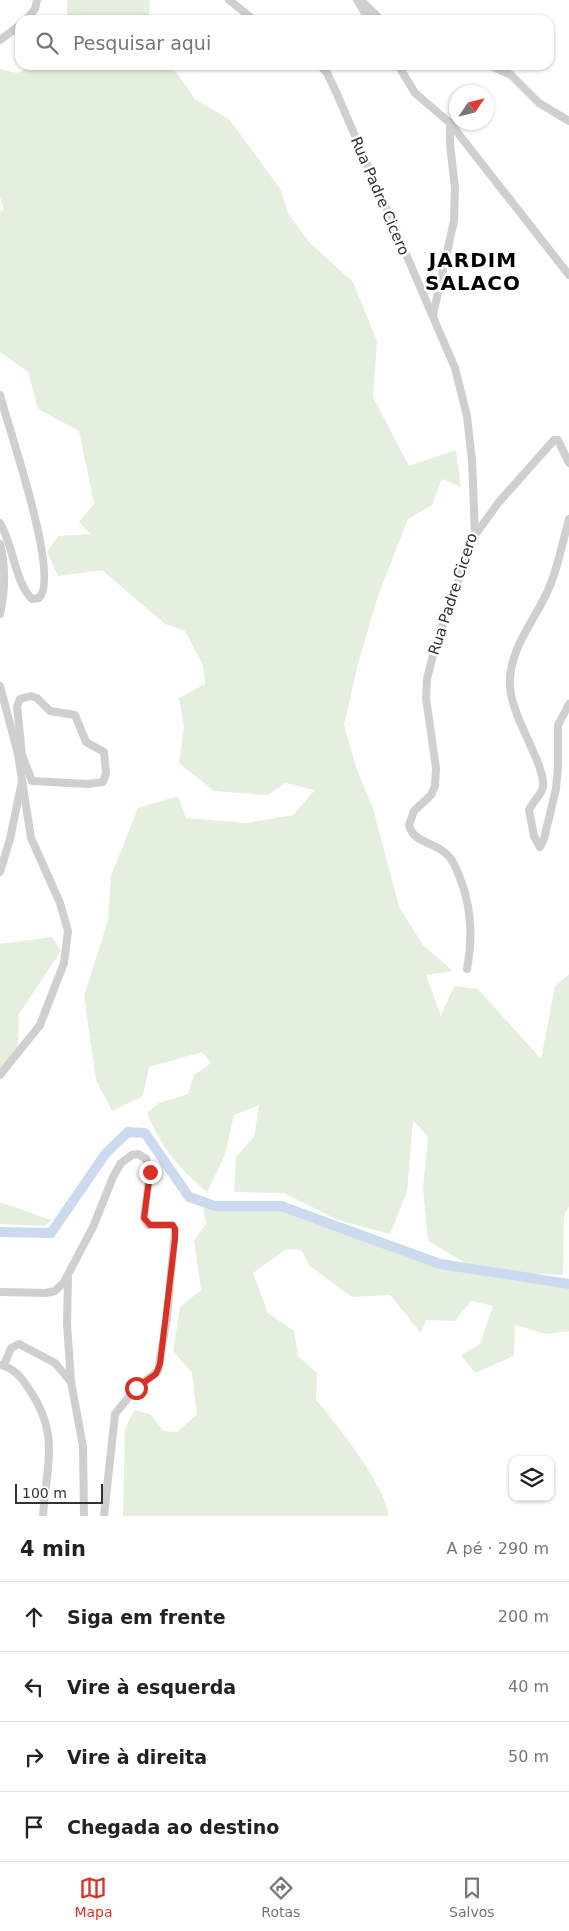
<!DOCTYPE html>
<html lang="pt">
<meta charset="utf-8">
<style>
:root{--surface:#fff;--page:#f6f6f6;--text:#222;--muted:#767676;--line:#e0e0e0;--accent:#d93025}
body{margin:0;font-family:"DejaVu Sans",sans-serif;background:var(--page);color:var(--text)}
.controls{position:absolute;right:15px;bottom:15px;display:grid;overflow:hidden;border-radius:10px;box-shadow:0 1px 4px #0004}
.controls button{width:45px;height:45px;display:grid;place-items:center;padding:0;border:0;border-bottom:1px solid var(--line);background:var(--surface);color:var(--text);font:25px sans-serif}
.compass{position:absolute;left:449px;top:85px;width:45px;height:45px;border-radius:50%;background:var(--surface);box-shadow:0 1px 4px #0004;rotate:55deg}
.scale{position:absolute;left:15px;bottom:12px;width:88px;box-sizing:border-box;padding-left:5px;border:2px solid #323232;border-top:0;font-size:14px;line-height:18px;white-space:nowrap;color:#323232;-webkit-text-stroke:4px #fff;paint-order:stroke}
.stop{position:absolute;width:15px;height:15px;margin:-11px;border:4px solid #d93025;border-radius:50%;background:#fff}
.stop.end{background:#d93025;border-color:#fff;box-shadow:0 1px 5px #0008}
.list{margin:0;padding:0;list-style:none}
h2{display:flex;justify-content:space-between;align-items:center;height:65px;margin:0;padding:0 20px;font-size:21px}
h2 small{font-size:16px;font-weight:400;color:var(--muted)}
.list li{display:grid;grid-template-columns:32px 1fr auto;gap:15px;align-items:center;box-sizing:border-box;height:70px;padding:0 20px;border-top:1px solid var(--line)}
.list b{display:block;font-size:19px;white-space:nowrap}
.list em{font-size:16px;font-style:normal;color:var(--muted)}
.icon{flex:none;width:28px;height:28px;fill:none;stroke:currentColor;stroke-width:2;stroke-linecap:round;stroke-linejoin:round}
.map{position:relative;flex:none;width:569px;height:1516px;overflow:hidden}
.search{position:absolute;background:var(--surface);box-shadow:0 1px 4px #0004;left:15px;right:15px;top:15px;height:55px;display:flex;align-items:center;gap:12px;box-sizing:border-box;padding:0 18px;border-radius:15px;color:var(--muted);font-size:19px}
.sheet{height:345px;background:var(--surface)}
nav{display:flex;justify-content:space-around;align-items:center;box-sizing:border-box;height:70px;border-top:1px solid var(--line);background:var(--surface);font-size:14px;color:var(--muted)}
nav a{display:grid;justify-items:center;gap:2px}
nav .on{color:var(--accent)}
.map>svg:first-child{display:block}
.green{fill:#e5efe0}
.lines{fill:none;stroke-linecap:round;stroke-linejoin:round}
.river{stroke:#ccdaef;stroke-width:10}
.minor{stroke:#cfcfcf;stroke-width:8}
.route{stroke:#d93025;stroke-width:6}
.labels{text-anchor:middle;stroke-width:5;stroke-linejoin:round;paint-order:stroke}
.street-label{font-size:15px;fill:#323232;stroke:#fff}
.district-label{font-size:20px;font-weight:bold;letter-spacing:1px;fill:#000;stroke:#fff}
</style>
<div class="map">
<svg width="569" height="1516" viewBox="0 0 569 1516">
<rect width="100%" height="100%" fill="#fff"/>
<g class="green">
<path d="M 67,0 L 150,0 L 149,20 L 67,20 Z"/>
<path d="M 34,65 L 171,65 L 195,99 L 230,120 L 281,190 L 288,213 L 310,243 L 353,282 L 377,341 L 373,397 L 409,466 L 456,450 L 461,487 L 442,479 L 432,505 L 408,519 L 378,596 L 358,664 L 344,725 L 357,770 L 373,808 L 399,907 L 423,945 L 453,971 L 426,975 L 441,1016 L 454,986 L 478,989 L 541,1059 L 555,986 L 569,974 L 569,1206 L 564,1216 L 563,1275 L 522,1273 L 469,1265 L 428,1241 L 423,1188 L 428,1137 L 413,1120 L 407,1192 L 390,1234 L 338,1220 L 284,1193 L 234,1192 L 236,1157 L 254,1137 L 259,1105 L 234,1115 L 225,1155 L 207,1192 C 178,1167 162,1149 147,1113 L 159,1103 L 188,1094 L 194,1075 L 211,1063 L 202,1052 L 149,1067 L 143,1096 L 112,1111 L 96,1080 L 84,996 L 108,920 L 111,876 L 138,808 L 178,796 L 186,818 L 246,823 L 293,815 L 315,790 L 285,783 L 268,795 L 214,791 L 179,763 L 184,726 L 179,698 L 205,684 L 203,665 L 185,631 L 165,624 L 102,570 L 58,576 L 47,552 L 58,536 L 90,534 L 79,522 L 94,504 L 79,431 L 38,409 L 28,372 L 0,352 L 0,211 L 4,210 L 0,197 L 0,69 L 17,73 Z"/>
<path d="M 52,937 L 61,951 L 19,1014 L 18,1050 L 0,1069 L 0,944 Z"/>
<path d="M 0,1202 L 51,1220 L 45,1226 L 0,1224 Z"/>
<path d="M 203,1206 L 214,1209 L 278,1209 L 441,1269 L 569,1289 L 569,1331 L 546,1334 L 515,1325 L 514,1356 L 475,1373 L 461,1355 L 480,1344 L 493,1306 L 471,1301 L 455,1321 L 426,1320 L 421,1333 L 390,1295 L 352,1297 L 310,1266 L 301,1250 L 286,1249 L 253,1273 L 268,1313 L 294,1331 L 298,1356 L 317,1373 L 316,1400 C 338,1425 384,1484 389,1516 L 123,1516 L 125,1429 L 134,1410 L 150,1414 L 164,1431 L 177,1432 L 197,1414 L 192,1373 L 173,1351 L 180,1307 L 201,1290 L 194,1240 L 206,1224 Z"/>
</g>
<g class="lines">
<path class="river" d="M 0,1232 L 51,1233 L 106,1153 L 128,1132 L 145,1133 L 189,1197 L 215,1206 L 281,1206 L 440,1264 L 569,1284"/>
<g class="minor">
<path d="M 229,0 L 254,20"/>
<path d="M 357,0 L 369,20"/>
<path d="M 361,0 L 381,20"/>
<path d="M 26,20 L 35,9 L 37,0"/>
<path d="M 0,40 L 20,25"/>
<path d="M 320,65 L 327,73 L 337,94 L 455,368 L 467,416 L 472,460 L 475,535 L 436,643 L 427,679 L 426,698 L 436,768 L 435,786 L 431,795 L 414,811 L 409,825 C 413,842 432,842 444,852 C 453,858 456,869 460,878 C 472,908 473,937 467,969"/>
<path d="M 398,65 L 415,93 L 450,123 L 569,275"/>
<path d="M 489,65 L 511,75 L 539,103 L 569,121"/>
<path d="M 433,315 L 454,221 L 455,188 L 450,144 L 450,123"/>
<path d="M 0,395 C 8,427 61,577 39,598 L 32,599 C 15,583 13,544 0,523"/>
<path d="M 569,519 C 563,540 558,568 549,588 C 535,621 508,649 510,686 C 511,716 546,766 543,787 C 541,795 533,802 529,810 L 534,836 L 540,847 L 544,839 L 556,789 L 558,766 L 558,725 L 569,704"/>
<path d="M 475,535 L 499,502 L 554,440 L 558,440 L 569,463"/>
<path d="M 0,544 C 6,567 5,591 0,614"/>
<path d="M 0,686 L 18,754 L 31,838 L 60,903 L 68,931 L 64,963 L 40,1025 L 0,1075"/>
<path d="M 31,696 L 37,698 L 50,711 L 75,715 L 86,742 L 104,752 L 106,773 L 103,782 L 88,784 L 32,781 L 22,755 L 17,706 L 20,699 Z"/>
<path d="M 0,872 L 10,839 L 22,781"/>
<path d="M 0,1292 L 46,1293 L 55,1291 L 64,1282 L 93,1227 L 113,1177 L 121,1163 L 132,1155 L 138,1154 L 146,1159 L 150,1172 L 144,1218 L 148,1225 L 172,1225 L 175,1229 L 167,1318 L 158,1371 L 136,1388 L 115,1414 L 104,1516"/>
<path d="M 1,1365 C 15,1369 22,1378 29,1389 C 61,1436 46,1465 43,1516"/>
<path d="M 4,1365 L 11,1348 L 19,1344 L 55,1363 L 71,1382 L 67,1324 L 68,1277"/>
<path d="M 71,1382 L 83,1446 L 84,1516"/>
</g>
</g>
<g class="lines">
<path class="route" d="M 136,1388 L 156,1374 L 160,1364 L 175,1239 L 175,1229 L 173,1225 L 150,1225 L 144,1218 L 150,1172"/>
</g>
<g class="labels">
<g class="street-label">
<text transform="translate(380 196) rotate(67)" y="5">Rua Padre Cicero</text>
<text transform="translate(453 594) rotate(-72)" y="5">Rua Padre Cicero</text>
</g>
<g class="district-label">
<text x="473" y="267">JARDIM<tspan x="473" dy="23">SALACO</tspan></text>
</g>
</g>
</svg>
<div class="controls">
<button><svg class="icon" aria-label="layers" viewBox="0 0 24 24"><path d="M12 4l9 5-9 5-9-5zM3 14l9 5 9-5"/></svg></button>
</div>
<svg class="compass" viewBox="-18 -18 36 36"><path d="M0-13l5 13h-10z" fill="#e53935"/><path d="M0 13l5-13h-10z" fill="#767676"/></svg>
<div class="scale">100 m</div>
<div class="stop" style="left:136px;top:1388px"></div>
<div class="stop end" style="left:150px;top:1172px"></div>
<div class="search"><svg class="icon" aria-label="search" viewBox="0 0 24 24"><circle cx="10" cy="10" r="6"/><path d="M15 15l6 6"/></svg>Pesquisar aqui</div>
</div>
<section class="sheet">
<h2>4 min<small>A pé · 290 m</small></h2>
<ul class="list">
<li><svg class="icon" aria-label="ahead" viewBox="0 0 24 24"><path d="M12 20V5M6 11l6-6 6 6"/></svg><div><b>Siga em frente</b></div><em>200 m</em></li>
<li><svg class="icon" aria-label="left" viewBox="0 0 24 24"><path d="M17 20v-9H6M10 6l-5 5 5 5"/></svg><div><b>Vire à esquerda</b></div><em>40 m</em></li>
<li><svg class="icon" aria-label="right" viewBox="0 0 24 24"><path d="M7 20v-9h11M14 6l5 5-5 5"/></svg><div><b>Vire à direita</b></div><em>50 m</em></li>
<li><svg class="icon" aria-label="arrive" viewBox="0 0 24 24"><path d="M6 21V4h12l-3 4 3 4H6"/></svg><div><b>Chegada ao destino</b></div></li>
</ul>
</section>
<nav>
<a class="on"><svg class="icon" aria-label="map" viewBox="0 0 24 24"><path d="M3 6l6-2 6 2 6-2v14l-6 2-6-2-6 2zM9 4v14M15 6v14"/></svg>Mapa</a>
<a><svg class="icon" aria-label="directions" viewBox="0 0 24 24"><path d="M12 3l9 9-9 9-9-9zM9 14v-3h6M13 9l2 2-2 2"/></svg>Rotas</a>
<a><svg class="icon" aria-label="saved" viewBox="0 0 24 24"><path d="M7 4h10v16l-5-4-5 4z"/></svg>Salvos</a>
</nav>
